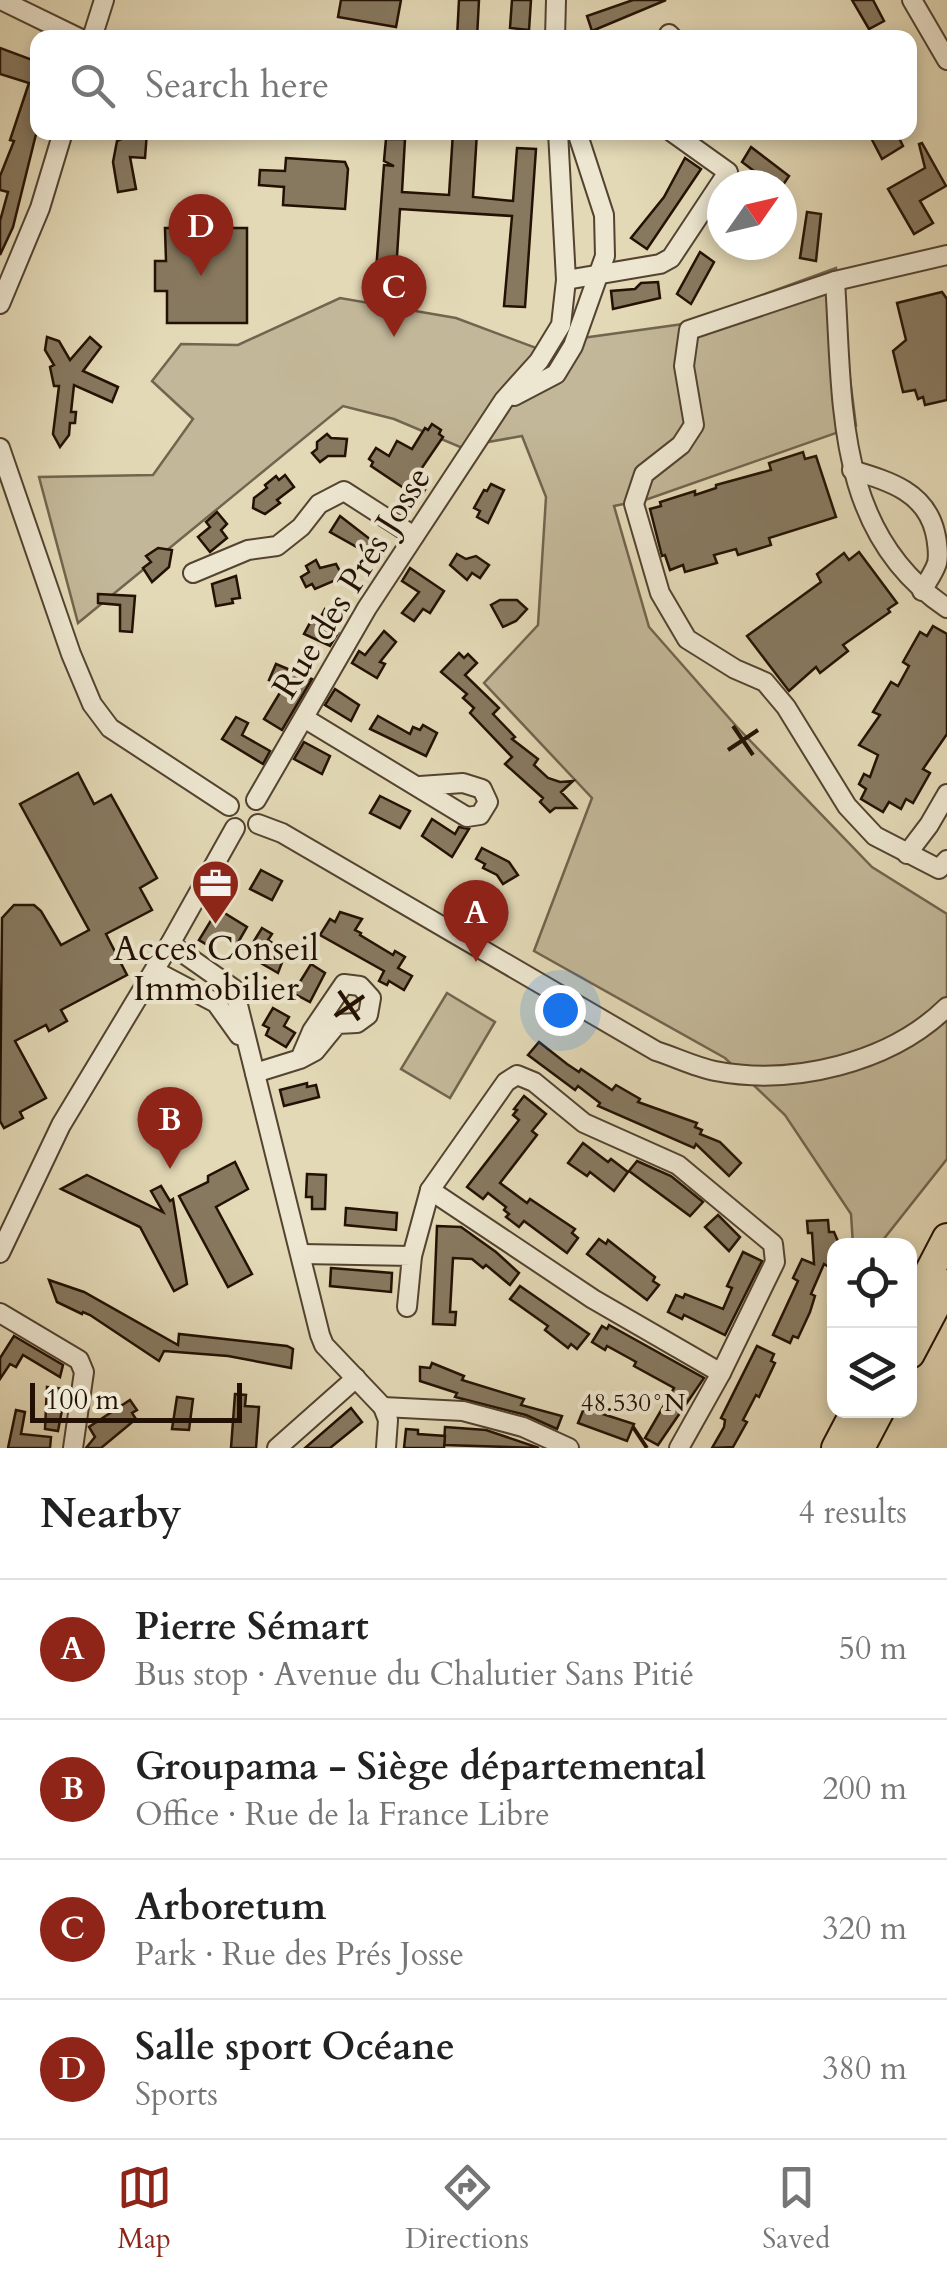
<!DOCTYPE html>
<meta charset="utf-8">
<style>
:root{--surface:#fff;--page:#f2f2f2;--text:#222;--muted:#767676;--line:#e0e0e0;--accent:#8f2418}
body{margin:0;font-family:Cardo,serif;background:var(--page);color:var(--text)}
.controls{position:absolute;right:30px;bottom:30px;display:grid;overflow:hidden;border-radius:20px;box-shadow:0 5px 15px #0003}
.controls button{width:90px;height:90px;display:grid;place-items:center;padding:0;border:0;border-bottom:2px solid var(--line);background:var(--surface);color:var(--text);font:50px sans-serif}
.compass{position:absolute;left:707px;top:170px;width:90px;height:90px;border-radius:50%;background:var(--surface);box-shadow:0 5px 15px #0003;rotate:56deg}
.scale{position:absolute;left:30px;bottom:25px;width:212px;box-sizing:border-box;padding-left:10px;border:5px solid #231103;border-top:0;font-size:28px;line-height:35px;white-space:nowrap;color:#231103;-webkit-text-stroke:8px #ede6d0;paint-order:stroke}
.you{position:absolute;left:560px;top:1010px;width:35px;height:35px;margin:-25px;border:8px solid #fff;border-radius:50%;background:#1a73e8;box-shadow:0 0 0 15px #1a73e833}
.badge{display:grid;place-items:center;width:65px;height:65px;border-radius:50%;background:var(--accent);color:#fff;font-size:32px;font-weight:700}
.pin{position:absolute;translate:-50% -82px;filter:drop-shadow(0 2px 5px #0008)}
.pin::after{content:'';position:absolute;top:52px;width:35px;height:30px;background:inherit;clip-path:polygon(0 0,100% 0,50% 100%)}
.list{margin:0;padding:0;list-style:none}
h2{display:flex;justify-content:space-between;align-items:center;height:130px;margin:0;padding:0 40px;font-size:42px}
h2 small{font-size:32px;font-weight:400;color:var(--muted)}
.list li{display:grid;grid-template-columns:65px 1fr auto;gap:30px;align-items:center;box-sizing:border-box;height:140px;padding:0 40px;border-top:2px solid var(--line)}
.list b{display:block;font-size:38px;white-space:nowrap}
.list p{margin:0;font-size:32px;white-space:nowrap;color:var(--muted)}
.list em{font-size:32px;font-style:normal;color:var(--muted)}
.icon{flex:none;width:55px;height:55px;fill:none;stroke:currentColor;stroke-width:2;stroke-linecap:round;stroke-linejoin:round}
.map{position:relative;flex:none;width:947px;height:1448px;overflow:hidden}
.search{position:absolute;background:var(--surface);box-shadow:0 5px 15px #0003;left:30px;right:30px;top:30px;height:110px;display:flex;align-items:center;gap:25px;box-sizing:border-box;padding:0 35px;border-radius:20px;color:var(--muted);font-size:38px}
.sheet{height:690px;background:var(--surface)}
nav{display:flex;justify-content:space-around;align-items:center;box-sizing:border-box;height:140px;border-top:2px solid var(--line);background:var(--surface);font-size:28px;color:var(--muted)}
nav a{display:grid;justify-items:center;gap:5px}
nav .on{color:var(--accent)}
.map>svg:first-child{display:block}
.green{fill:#c2b798;stroke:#72644e;stroke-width:2.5}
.building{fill:#877960;stroke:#231103;stroke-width:2.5}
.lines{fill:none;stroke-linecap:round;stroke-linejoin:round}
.minor-casing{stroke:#534330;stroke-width:22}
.highway-casing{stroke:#231103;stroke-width:32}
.minor{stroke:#ede6d0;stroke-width:18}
.highway{stroke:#e3d9b6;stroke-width:28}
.ticks{fill:none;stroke:#231103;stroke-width:4}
.labels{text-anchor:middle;stroke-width:8;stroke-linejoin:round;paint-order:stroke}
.street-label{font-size:35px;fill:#231103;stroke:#ede6d0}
.poi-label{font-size:35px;fill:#231103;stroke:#ede6d0}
.ticks-label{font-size:25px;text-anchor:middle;fill:#231103;stroke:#ede6d0;stroke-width:8;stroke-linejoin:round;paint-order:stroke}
</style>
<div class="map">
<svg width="947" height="1448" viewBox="0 0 947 1448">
<rect width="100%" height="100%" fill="#e3d9b6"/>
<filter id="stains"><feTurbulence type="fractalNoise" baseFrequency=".002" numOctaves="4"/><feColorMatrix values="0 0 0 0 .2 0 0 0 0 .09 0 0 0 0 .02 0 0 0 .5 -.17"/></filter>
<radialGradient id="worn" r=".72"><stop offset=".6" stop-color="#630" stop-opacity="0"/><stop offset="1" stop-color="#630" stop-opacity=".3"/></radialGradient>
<g class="green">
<path d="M 836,268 L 856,426 L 648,499 L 614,506 L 649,627 L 737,727 L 872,867 L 947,914 L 947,1159 L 879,1245 L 853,1245 L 851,1214 L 785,1115 L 725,1058 L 534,951 L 592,798 L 484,683 L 538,625 L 546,497 L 522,436 L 460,447 L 394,419 L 343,406 L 78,623 L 39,477 L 153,475 L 193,419 L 152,381 L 181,344 L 238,345 L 340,298 L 456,318 L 544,351 L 575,339 L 683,324 Z"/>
<path d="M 447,993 L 495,1022 L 450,1098 L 401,1069 Z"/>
</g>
<g class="building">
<path d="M 341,0 L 401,0 L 396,27 L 338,17 Z"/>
<path d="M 459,0 L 479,0 L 477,38 L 457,38 Z"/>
<path d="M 512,0 L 531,0 L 529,30 L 510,28 Z"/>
<path d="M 633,0 L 666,0 L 592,31 L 587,16 Z"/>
<path d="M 852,0 L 873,0 L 884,21 L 869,29 Z"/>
<path d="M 0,48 L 38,62 L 38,126 L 13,227 L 0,255 L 0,221 L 8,192 L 0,190 L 0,176 L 14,141 L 10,140 L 29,83 L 0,74 Z"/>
<path d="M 136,132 L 147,132 L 145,158 L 130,157 L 136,189 L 118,192 L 113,162 L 117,141 Z"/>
<path d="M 453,132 L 477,132 L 473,197 L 513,201 L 517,148 L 536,149 L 525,307 L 504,306 L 512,216 L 400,209 L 396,272 L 376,271 L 384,165 L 394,166 L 384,161 L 386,139 L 405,139 L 402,192 L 449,195 Z"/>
<path d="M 868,132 L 896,132 L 903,146 L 882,159 Z"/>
<path d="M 922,143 L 946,186 L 920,201 L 933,223 L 914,234 L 888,189 L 925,168 L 919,144 Z"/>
<path d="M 751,147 L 789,176 L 783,185 L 762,185 L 766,180 L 742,162 Z"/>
<path d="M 286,158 L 345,162 L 348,169 L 345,209 L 283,205 L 284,187 L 259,185 L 260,170 L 285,171 Z"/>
<path d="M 685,158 L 701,169 L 647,249 L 631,238 L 664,197 Z"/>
<path d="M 807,212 L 821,214 L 816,261 L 800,258 Z"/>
<path d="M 165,228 L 247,228 L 247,323 L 167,323 L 167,291 L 155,291 L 155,261 L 166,261 Z"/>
<path d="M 700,252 L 714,262 L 691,304 L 677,294 Z"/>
<path d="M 658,282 L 660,298 L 613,309 L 611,291 L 635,289 L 641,283 Z"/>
<path d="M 942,292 L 947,299 L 947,400 L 925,405 L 923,397 L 918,399 L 915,390 L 903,392 L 893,351 L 906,340 L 897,303 Z"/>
<path d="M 47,337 L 59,341 L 70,360 L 90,337 L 101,347 L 83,371 L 118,387 L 112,402 L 74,385 L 71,412 L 76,412 L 75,423 L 70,423 L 69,435 L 60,447 L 53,434 L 59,386 L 54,386 L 50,367 L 54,365 L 45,350 Z"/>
<path d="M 432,424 L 441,430 L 439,434 L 443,437 L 417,475 L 429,482 L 420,499 L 371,466 L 373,462 L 369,459 L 376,448 L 389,456 L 397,441 L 412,449 L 425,428 L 428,430 Z"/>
<path d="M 327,434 L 331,438 L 347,439 L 345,456 L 328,456 L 320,462 L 312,453 L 317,449 L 317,442 Z"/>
<path d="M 803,452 L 805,459 L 816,456 L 836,517 L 769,538 L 771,545 L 738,555 L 736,549 L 714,555 L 717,563 L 685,572 L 683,565 L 670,570 L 665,555 L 662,556 L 650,509 L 661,506 L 660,502 L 695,491 L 695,495 L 716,488 L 716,485 L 771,470 L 769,463 Z"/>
<path d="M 285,475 L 294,487 L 277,500 L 280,503 L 265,514 L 253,508 L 254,498 L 267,488 L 265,485 L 276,476 L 279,480 Z"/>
<path d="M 491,484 L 504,490 L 488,523 L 477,517 L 480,511 L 474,508 L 484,490 L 487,491 Z"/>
<path d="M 217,512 L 227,524 L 221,530 L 227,538 L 210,552 L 198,537 L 210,527 L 206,522 Z"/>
<path d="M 340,516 L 371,540 L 373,537 L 389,547 L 380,560 L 330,532 Z"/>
<path d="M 158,548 L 172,550 L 169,567 L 152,582 L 143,568 L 151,562 L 146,556 Z"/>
<path d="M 859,552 L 897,603 L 888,609 L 890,612 L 843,645 L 848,651 L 820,673 L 816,667 L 789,691 L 747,636 L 821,582 L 817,574 L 844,553 L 849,560 Z"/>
<path d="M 457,554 L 466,559 L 476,556 L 489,565 L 480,578 L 472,573 L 467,580 L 450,565 Z"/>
<path d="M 316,560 L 320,568 L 336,564 L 343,577 L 315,589 L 312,584 L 306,587 L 301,577 L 309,572 L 306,566 Z"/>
<path d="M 410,568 L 444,591 L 430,613 L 423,609 L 414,621 L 402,613 L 419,592 L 402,581 Z"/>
<path d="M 236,576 L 240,598 L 232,599 L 233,603 L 216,606 L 212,584 Z"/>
<path d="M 98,594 L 135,596 L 132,632 L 120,631 L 120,605 L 98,603 Z"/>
<path d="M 500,600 L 517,600 L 527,609 L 516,621 L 503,627 L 491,605 Z"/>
<path d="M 325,609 L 339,616 L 331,630 L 338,633 L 330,646 L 304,634 L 311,621 L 317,624 Z"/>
<path d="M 933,626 L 947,634 L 947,734 L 923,769 L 930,773 L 913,803 L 906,799 L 901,809 L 889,802 L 883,812 L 861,799 L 866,789 L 859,784 L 864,774 L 870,777 L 878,755 L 859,745 L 880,715 L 873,712 L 891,682 L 898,686 L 909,666 L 903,662 L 920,632 L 927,636 Z"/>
<path d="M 384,631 L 396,642 L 380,662 L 385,664 L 377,678 L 352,663 L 359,651 L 365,655 Z"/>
<path d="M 459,653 L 464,658 L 468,654 L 477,663 L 465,675 L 499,708 L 493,714 L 515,737 L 512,739 L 538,759 L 534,765 L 548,778 L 560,782 L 573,781 L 561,792 L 576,808 L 555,808 L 550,812 L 540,802 L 543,798 L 505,764 L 512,757 L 470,713 L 474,708 L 463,698 L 467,694 L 441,672 Z"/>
<path d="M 276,664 L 312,679 L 282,730 L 264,719 L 284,686 L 269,680 Z"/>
<path d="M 335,689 L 359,705 L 351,721 L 325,705 Z"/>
<path d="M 378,716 L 410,734 L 413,727 L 420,730 L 423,725 L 437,733 L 426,756 L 370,729 Z"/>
<path d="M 236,717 L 248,723 L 242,735 L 270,751 L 263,764 L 222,739 Z"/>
<path d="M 304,742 L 330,756 L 322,774 L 294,759 Z"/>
<path d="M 78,773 L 94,804 L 111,795 L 157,878 L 140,888 L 152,910 L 106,934 L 127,975 L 61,1010 L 67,1021 L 49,1031 L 46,1025 L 15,1041 L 46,1098 L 20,1112 L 23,1118 L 4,1128 L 0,1121 L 2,918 L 14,905 L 34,905 L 41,911 L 61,945 L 89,930 L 20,804 Z"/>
<path d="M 380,796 L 410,811 L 400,828 L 370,813 Z"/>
<path d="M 432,819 L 455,834 L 459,827 L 469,829 L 452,857 L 422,836 Z"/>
<path d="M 482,848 L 509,862 L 518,875 L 503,884 L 497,875 L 483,868 L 485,864 L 476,859 Z"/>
<path d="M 261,870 L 282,881 L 272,900 L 250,889 Z"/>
<path d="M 218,909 L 247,927 L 236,946 L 216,934 L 209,946 L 199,940 Z"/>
<path d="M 340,912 L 362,919 L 355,930 L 361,933 L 360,935 L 393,955 L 395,951 L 405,957 L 398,968 L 412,976 L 404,990 L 389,981 L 387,985 L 379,981 L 384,971 L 320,935 L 330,919 L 335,922 Z"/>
<path d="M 262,928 L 272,934 L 268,940 L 286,952 L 278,973 L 254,959 L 262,946 L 254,941 Z"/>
<path d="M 311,964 L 325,973 L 310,1002 L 293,993 Z"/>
<path d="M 273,1008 L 289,1017 L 284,1026 L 295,1033 L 286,1047 L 266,1035 L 269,1028 L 263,1025 Z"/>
<path d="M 539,1042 L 567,1064 L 579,1072 L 581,1069 L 612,1090 L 616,1085 L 640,1099 L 638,1102 L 697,1123 L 695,1127 L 702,1130 L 700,1134 L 720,1142 L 741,1163 L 729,1176 L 696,1144 L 694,1148 L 598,1106 L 600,1103 L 578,1086 L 575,1090 L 528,1055 Z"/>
<path d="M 307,1083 L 307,1087 L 316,1085 L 319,1097 L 284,1106 L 280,1090 Z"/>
<path d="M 524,1096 L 546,1114 L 532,1131 L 537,1135 L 500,1183 L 527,1203 L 530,1199 L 575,1229 L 572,1233 L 578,1238 L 567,1253 L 524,1221 L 519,1227 L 506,1217 L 509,1214 L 504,1210 L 506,1207 L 488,1193 L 483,1199 L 467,1187 L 519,1120 L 513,1115 L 517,1110 L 514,1109 Z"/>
<path d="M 583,1143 L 608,1162 L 611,1159 L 628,1172 L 614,1191 L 590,1172 L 587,1176 L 568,1163 Z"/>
<path d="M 637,1161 L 671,1176 L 703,1202 L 690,1216 L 629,1171 Z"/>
<path d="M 235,1162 L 248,1189 L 216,1207 L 252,1274 L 228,1287 L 179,1196 L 208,1182 L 208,1176 Z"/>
<path d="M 307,1174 L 326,1175 L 325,1209 L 312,1209 L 312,1197 L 306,1197 Z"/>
<path d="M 87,1175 L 163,1212 L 151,1191 L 161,1186 L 170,1201 L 173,1199 L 187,1284 L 174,1291 L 140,1227 L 61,1189 Z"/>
<path d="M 346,1208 L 397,1213 L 396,1230 L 345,1225 Z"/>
<path d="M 718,1215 L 740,1237 L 729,1251 L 705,1227 Z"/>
<path d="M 828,1220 L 829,1232 L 834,1232 L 840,1246 L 834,1246 L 834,1270 L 824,1264 L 811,1294 L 815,1296 L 810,1312 L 798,1338 L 793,1336 L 790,1343 L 773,1335 L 798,1281 L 793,1278 L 802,1259 L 814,1264 L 812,1233 L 808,1233 L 807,1221 Z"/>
<path d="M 437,1226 L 461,1227 L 496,1252 L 519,1273 L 510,1285 L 486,1265 L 483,1268 L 472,1259 L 453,1258 L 450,1312 L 456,1312 L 455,1325 L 433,1324 Z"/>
<path d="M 599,1239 L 606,1244 L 608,1240 L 655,1277 L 653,1281 L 659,1285 L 647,1300 L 587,1254 Z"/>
<path d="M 743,1252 L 762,1261 L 725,1335 L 684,1315 L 682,1319 L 668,1312 L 676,1295 L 683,1298 L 685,1294 L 723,1309 L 732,1288 L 727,1286 Z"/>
<path d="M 331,1268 L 392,1273 L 391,1292 L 330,1286 Z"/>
<path d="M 49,1280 L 84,1292 L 178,1345 L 179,1334 L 287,1346 L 293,1349 L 291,1368 L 228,1356 L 164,1351 L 159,1361 L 90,1315 L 83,1312 L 82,1314 L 57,1302 Z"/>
<path d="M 520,1286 L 589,1334 L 577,1349 L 571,1344 L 568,1348 L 545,1330 L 548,1326 L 510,1299 Z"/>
<path d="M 609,1325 L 704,1378 L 658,1445 L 645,1438 L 674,1388 L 634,1366 L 636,1362 L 629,1358 L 607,1346 L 605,1350 L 592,1342 L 602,1326 L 607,1329 Z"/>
<path d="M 14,1336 L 63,1365 L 60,1377 L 23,1355 L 16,1367 L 10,1364 L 0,1379 L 0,1358 Z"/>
<path d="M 757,1346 L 774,1354 L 771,1361 L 775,1363 L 759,1397 L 756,1395 L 743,1420 L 747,1422 L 733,1447 L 712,1448 L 724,1427 L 725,1420 L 721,1418 Z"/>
<path d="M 432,1363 L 464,1376 L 462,1380 L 524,1399 L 521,1405 L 562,1416 L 557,1429 L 526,1415 L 459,1398 L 455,1397 L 457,1393 L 420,1381 L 420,1367 L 430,1368 Z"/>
<path d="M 47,1387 L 66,1389 L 58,1431 L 45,1429 Z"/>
<path d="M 235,1394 L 246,1395 L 245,1406 L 259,1407 L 256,1448 L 231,1448 Z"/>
<path d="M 177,1397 L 193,1399 L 189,1430 L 172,1429 Z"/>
<path d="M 130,1400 L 137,1410 L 132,1413 L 136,1419 L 101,1448 L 86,1448 L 95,1437 L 89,1427 Z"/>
<path d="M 351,1408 L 362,1422 L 330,1448 L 305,1448 Z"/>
<path d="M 584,1408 L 634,1424 L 627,1441 L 578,1423 Z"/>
<path d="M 16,1410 L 25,1412 L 21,1434 L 51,1437 L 50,1448 L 8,1448 Z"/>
<path d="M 445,1427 L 486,1430 L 539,1448 L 444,1445 Z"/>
<path d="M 406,1429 L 418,1430 L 418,1434 L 445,1436 L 444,1448 L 404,1448 Z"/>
</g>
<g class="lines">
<defs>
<g id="minor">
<path d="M 1,0 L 79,38"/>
<path d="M 912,0 L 947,60"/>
<path d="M 669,34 L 673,38"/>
<path d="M 92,38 L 104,0"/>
<path d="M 555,38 L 556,0"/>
<path d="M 947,255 L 835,281 L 689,330 L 684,366 L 694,425 L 681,445 L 644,474 L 634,504 L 660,593 L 687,639 L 735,669 L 765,682 L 786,707 L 847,806 L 875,836 L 939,869 L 947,860"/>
<path d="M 566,280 L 660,264 L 671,258 L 728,172 L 672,132"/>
<path d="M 835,281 C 843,401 834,533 947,608"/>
<path d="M 0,304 L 40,208 L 63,132"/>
<path d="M 514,396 L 556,374 L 573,346 L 605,256 L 604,215 L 577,132"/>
<path d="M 0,448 L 71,654 L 92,704 L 110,728 L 229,806"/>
<path d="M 852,470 C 888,481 925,491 935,532 C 937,540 939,555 937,563 C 934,573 926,583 922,591"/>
<path d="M 193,573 L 248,550 L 277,546 L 301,527 L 319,504 L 344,491 L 414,536"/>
<path d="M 304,718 L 467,817 L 480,815 L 488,802 L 482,789 L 463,783 L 420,786"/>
<path d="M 256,800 L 367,608 L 504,400 L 539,361 L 561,325 L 566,280 L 558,132"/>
<path d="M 258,824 L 282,833 L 656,1051 C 675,1057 695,1067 715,1071 C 793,1086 890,1063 947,1007"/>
<path d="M 907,854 L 929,825 L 947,794"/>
<path d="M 170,944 L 234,989 L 320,1335 L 324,1345 L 383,1407 L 388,1420 L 386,1448"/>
<path d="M 155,971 L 216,1003 L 239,1035"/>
<path d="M 255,1073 L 300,1059 L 312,1031 L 344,984 L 360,986 L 371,998 L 368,1015 L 357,1023 L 337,1024 L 315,1051 L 300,1059"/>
<path d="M 430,1190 L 593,1299 L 721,1373"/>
<path d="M 0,1253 L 61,1125 L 170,944 L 235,828"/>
<path d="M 302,1254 L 412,1256 L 407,1307"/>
<path d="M 412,1256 L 430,1190 L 506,1082 L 517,1075 L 534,1082 L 584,1123 L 678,1165 L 773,1244 L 775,1262 L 721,1373 L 679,1448"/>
<path d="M 0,1313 L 79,1360 L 84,1372 L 73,1448"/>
<path d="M 383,1407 L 463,1411 L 523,1427 L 569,1448"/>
<path d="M 277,1448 L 356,1378"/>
</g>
<g id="highway">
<path d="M 910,1309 L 947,1238"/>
<path d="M 910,1354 L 947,1284"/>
<path d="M 836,1448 L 856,1410"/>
<path d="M 860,1448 L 880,1410"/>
</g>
</defs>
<use href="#minor" class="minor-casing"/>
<use href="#highway" class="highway-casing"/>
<use href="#minor" class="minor"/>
<use href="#highway" class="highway"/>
</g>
<path class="ticks" d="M 733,726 L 753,755M 728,750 L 758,730M 339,991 L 359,1020M 335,1016 L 364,996M 633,1427 L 647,1448"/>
<defs>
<symbol id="office-pin" viewBox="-11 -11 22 30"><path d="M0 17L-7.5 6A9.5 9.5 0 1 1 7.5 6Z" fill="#8f2418" stroke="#ede6d0"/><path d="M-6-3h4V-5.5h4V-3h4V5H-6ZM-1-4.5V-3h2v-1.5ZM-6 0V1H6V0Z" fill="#fff"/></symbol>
</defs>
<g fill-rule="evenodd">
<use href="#office-pin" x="188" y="856" width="55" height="75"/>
</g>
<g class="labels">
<g class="street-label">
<text transform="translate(351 582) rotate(-58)" y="12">Rue des Prés Josse</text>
</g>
<g class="poi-label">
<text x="216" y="960">Acces Conseil<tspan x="216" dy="40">Immobilier</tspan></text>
</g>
</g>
<g class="ticks-label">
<text x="633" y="1411">48.530°N</text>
</g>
<rect width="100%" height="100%" filter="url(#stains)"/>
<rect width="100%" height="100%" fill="url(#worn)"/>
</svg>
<div class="controls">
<button><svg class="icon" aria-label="locate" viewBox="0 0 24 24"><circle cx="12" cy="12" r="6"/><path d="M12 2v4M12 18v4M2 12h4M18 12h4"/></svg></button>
<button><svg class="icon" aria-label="layers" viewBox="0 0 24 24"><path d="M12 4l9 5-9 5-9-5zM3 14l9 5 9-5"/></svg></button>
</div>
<svg class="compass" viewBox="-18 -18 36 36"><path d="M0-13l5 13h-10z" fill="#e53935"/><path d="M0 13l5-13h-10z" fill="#767676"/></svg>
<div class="scale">100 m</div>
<div class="you"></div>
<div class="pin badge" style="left:476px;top:962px">A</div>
<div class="pin badge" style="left:170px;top:1169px">B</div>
<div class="pin badge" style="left:394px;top:337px">C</div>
<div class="pin badge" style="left:201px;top:276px">D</div>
<div class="search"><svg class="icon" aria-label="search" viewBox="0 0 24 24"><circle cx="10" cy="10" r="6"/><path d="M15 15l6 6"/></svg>Search here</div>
</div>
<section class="sheet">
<h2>Nearby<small>4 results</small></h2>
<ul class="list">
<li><span class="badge">A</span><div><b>Pierre Sémart</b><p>Bus stop · Avenue du Chalutier Sans Pitié</p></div><em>50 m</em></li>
<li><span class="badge">B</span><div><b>Groupama - Siège départemental</b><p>Office · Rue de la France Libre</p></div><em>200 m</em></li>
<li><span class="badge">C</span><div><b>Arboretum</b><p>Park · Rue des Prés Josse</p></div><em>320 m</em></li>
<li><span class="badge">D</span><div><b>Salle sport Océane</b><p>Sports</p></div><em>380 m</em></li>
</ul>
</section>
<nav>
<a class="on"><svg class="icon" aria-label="map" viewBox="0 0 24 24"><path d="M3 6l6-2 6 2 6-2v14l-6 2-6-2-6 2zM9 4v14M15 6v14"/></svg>Map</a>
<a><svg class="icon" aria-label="directions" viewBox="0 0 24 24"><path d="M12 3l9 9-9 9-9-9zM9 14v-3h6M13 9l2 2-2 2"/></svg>Directions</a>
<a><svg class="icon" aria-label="saved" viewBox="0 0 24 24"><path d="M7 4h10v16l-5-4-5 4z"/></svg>Saved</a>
</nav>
